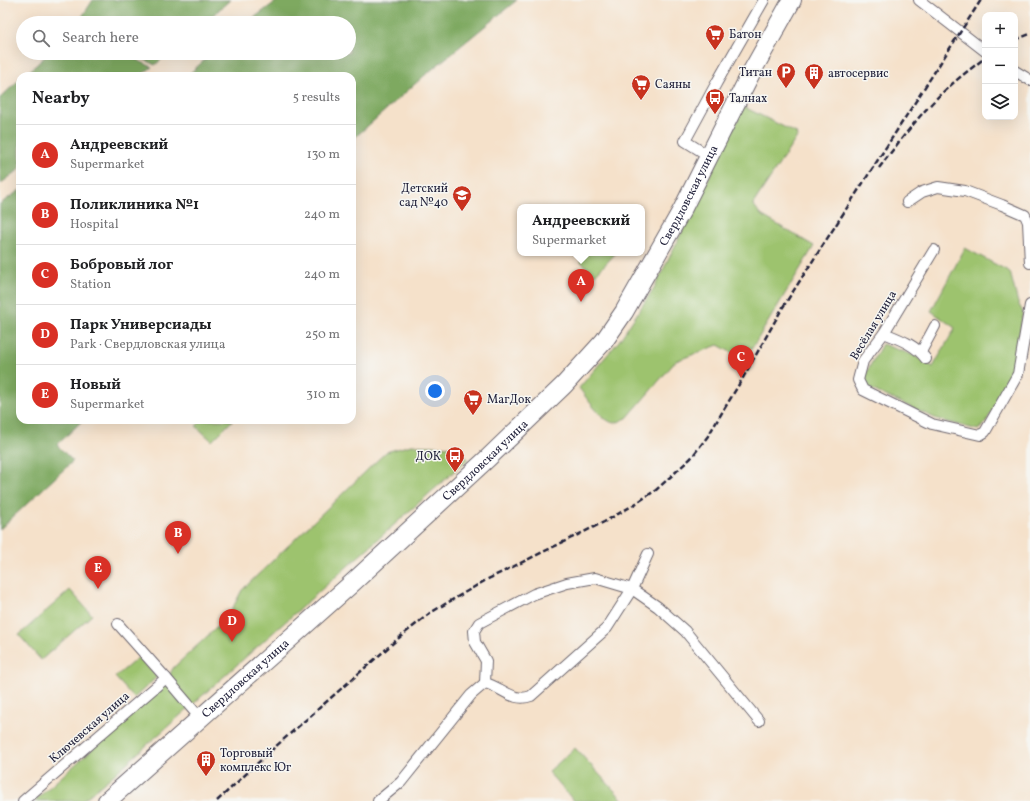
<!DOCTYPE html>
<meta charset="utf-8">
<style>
:root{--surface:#fff;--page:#f6f6f6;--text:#202124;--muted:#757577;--line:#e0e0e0;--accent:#d93025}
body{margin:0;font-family:Vollkorn,serif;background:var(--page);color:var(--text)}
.controls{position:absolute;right:12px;top:12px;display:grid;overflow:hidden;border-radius:8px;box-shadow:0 4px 16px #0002}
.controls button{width:36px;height:36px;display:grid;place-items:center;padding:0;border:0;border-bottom:1px solid var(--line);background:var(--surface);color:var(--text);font:20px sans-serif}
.you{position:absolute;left:435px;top:391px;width:14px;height:14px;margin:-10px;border:3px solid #fff;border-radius:50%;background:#1a73e8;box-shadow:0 0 0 6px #1a73e833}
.badge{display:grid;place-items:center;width:26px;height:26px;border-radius:50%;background:var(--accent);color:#fff;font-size:13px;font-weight:700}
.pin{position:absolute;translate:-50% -33px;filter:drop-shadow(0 1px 2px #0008)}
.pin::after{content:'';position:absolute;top:21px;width:14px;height:12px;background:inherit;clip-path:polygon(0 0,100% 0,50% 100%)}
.popup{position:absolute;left:517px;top:204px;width:128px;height:52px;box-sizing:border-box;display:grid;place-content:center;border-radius:8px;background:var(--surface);filter:drop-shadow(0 1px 3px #0005);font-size:13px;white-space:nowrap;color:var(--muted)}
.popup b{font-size:15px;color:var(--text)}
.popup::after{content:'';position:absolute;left:50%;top:100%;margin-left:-8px;border:8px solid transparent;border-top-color:var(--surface)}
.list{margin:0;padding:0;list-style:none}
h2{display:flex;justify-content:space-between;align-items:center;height:52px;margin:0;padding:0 16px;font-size:17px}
h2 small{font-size:13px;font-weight:400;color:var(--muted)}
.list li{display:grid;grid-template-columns:26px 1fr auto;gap:12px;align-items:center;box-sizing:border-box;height:60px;padding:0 16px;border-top:1px solid var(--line)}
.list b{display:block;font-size:15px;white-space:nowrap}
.list p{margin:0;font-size:13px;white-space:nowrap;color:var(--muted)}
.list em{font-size:13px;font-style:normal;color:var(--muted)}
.icon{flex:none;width:22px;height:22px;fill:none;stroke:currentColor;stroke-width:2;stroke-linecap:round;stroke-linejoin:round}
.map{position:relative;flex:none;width:1030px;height:801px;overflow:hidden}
.search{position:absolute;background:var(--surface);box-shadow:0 4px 16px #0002;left:16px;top:16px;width:340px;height:44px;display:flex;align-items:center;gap:10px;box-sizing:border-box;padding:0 14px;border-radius:22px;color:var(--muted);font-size:15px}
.panel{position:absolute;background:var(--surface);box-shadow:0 4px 16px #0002;left:16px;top:72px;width:340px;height:352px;border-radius:12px}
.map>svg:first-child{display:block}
.green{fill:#9dc36e;stroke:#607254}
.forest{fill:#7ea961;stroke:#50664e}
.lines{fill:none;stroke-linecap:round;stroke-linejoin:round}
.street-casing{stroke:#6c656d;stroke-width:12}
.highway-casing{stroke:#6c656d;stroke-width:20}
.street{stroke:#fff;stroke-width:10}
.highway{stroke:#fff;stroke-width:18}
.rail{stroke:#22223b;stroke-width:2.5;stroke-dasharray:6 3;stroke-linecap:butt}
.labels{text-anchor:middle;stroke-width:3;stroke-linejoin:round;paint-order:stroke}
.poi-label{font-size:12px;fill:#22223b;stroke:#f6f6f2;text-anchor:start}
.street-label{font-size:12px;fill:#22223b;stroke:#f6f6f2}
</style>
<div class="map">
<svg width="1030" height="801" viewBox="0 0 1030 801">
<rect width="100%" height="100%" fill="#f6f6f2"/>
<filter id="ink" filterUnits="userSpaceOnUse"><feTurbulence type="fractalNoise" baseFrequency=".025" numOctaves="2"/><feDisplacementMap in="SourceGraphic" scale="8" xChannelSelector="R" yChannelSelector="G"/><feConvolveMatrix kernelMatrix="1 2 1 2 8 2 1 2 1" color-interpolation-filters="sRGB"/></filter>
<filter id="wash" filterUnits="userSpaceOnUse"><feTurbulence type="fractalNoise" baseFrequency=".012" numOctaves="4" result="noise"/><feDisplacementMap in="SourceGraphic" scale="16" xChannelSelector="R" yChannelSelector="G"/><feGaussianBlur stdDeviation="0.9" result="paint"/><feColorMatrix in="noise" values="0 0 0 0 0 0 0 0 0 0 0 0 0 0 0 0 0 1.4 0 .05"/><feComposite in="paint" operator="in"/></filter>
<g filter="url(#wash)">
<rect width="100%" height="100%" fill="#f5e1ca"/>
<g class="green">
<path d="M 744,107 L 796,133 L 797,137 L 753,204 L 761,215 L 814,246 L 745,360 L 718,345 L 676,361 L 627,418 C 624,419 619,422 615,423 C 603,423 586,397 579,388 L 619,341 L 654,288 Z"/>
<path d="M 965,248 L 1010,272 L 1018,303 L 1023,312 L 1013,374 L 985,424 L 978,430 L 937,419 L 866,387 L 865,375 L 882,344 L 913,355 L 933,367 L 955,328 L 931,311 Z"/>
<path d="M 587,253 L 616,253 L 595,275 L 580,261 Z"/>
<path d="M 202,420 L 233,420 L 212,441 L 196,426 Z"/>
<path d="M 411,445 L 456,447 L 468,459 L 110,778 L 82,801 L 34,801 L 165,685 L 173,668 L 228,617 L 242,590 L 386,452 Z"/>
<path d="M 70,590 L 92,615 L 41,660 L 19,635 Z"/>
<path d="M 139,657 L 157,677 L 134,698 L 115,677 Z"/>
<path d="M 575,748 L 624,801 L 574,801 L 548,772 Z"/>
</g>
<g class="forest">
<path d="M 93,0 L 230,0 L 204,23 L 78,23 Z"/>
<path d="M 278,0 L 517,0 L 424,76 L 352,140 L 352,76 L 187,76 L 212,53 L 349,53 L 349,23 L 247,23 Z"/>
<path d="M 49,53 L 122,53 L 152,67 L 140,76 L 24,76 Z"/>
<path d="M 130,53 L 169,53 L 155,65 Z"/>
<path d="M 20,79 L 20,169 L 0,184 L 0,98 Z"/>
<path d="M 20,190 L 20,420 L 83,420 L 57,445 L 73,461 L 0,529 L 0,204 Z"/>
</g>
</g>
<g filter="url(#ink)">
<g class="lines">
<defs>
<g id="street">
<path d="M 919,0 L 985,51"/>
<path d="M 1015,71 L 1030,80"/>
<path d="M 709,156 L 685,141 L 717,82 L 764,0"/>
<path d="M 907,202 L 922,192 L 938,187 L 965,191 L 1002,205 L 1025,215 L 1028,222 L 1030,263"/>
<path d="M 934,250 L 884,333 L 863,361 L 858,380 L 863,390 L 932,424 L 980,435 L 985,432 L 1018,374 L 1030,305"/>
<path d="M 884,333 C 899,339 916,345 926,359"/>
<path d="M 921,352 L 935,326"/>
<path d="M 166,678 L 200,718"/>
<path d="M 485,683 L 486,661 L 475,642 L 474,631 L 479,623 L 534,594 L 567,583 L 595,578 L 632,589 L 658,607 L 685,631 L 759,721"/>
<path d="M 23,801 L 166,678 L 118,624"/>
<path d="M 378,801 L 401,782 L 471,695 L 485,683 C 502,687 513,703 531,696 L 607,628 L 632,589 L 648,554"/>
</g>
<g id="highway">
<path id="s1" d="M 107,801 L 349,586 L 487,459 L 564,385 L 604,341 L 624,312 L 682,210 L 751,73 L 792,0"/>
</g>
</defs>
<use href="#street" class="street-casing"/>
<use href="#highway" class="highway-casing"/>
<use href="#street" class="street"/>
<use href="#highway" class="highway"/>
<g class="rail">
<path d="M 1015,40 L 1030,34"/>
<path d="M 879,168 C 899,142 919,115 942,93 C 956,80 970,69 985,58"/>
<path d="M 217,801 L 275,747 L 400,637 L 430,613 L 486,580 L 604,522 L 632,506 L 656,490 L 691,458 L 708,436 L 744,376 L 783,307 L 981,0"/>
</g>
</g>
</g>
<defs>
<symbol id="supermarket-pin" viewBox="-11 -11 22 30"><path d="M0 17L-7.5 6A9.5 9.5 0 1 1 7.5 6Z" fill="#c8321e" stroke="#f6f6f2"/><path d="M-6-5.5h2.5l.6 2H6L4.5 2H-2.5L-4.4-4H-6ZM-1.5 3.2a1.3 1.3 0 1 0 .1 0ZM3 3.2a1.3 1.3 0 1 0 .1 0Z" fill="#fff"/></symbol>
<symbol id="parking-pin" viewBox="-11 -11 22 30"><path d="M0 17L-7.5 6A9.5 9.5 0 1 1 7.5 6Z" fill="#c8321e" stroke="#f6f6f2"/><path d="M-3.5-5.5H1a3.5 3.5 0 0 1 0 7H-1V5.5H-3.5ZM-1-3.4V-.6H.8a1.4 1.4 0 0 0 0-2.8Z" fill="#fff"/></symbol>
<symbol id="building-pin" viewBox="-11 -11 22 30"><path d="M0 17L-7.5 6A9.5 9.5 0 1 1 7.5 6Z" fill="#c8321e" stroke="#f6f6f2"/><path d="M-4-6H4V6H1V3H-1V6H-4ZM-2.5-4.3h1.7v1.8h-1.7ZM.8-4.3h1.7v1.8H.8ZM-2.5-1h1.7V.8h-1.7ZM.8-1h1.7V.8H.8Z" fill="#fff"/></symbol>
<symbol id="bus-pin" viewBox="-11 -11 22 30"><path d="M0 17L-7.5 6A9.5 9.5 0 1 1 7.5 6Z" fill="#c8321e" stroke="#f6f6f2"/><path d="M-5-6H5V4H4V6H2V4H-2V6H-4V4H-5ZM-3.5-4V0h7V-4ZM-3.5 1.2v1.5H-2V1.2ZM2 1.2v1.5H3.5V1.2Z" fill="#fff"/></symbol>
<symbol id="school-pin" viewBox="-11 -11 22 30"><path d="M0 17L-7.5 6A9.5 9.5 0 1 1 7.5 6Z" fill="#c8321e" stroke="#f6f6f2"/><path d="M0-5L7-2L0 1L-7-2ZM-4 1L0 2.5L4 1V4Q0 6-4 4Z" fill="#fff"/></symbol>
</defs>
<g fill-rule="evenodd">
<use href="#supermarket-pin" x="704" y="23" width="22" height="30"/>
<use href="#parking-pin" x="775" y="61" width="22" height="30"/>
<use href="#building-pin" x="803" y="62" width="22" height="30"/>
<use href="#supermarket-pin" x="630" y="73" width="22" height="30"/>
<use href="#bus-pin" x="704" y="87" width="22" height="30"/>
<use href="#school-pin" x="451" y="184" width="22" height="30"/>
<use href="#supermarket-pin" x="462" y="388" width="22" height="30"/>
<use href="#bus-pin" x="444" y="445" width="22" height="30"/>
<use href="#building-pin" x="195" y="749" width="22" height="30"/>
</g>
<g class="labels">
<g class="poi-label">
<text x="729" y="38">Батон</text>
<text x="772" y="76" text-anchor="end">Титан</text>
<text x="828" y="77">автосервис</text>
<text x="655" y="88">Саяны</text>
<text x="729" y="102">Талнах</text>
<text x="448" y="192" text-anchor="end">Детский<tspan x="448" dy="14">сад №40</tspan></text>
<text x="487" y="403">МагДок</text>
<text x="441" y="460" text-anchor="end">ДОК</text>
<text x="220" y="757">Торговый<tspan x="220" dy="14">комплекс Юг</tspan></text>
</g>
<g class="street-label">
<text dy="4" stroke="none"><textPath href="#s1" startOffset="846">Свердловская улица</textPath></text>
<text transform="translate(873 325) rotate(-59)" y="4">Весёлая улица</text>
<text dy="4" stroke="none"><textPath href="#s1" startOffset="509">Свердловская улица</textPath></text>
<text dy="4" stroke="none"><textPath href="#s1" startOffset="185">Свердловская улица</textPath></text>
<text transform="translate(89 727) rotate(-41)" y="4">Ключевская улица</text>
</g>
</g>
</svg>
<div class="controls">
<button>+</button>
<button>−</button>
<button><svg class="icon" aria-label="layers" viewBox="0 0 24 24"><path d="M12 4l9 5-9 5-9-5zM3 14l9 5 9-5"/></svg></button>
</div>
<div class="you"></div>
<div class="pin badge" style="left:581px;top:302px">A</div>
<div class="popup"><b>Андреевский</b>Supermarket</div>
<div class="pin badge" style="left:178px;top:554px">B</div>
<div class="pin badge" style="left:741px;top:378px">C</div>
<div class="pin badge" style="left:232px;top:642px">D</div>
<div class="pin badge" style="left:98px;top:589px">E</div>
<div class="search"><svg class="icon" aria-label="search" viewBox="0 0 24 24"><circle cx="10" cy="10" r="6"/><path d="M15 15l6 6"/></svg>Search here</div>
<section class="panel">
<h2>Nearby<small>5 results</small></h2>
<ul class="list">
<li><span class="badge">A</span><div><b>Андреевский</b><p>Supermarket</p></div><em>130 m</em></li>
<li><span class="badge">B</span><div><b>Поликлиника №1</b><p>Hospital</p></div><em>240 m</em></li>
<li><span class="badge">C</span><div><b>Бобровый лог</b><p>Station</p></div><em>240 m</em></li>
<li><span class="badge">D</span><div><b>Парк Универсиады</b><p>Park · Свердловская улица</p></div><em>250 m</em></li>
<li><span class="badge">E</span><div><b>Новый</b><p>Supermarket</p></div><em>310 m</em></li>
</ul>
</section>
</div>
